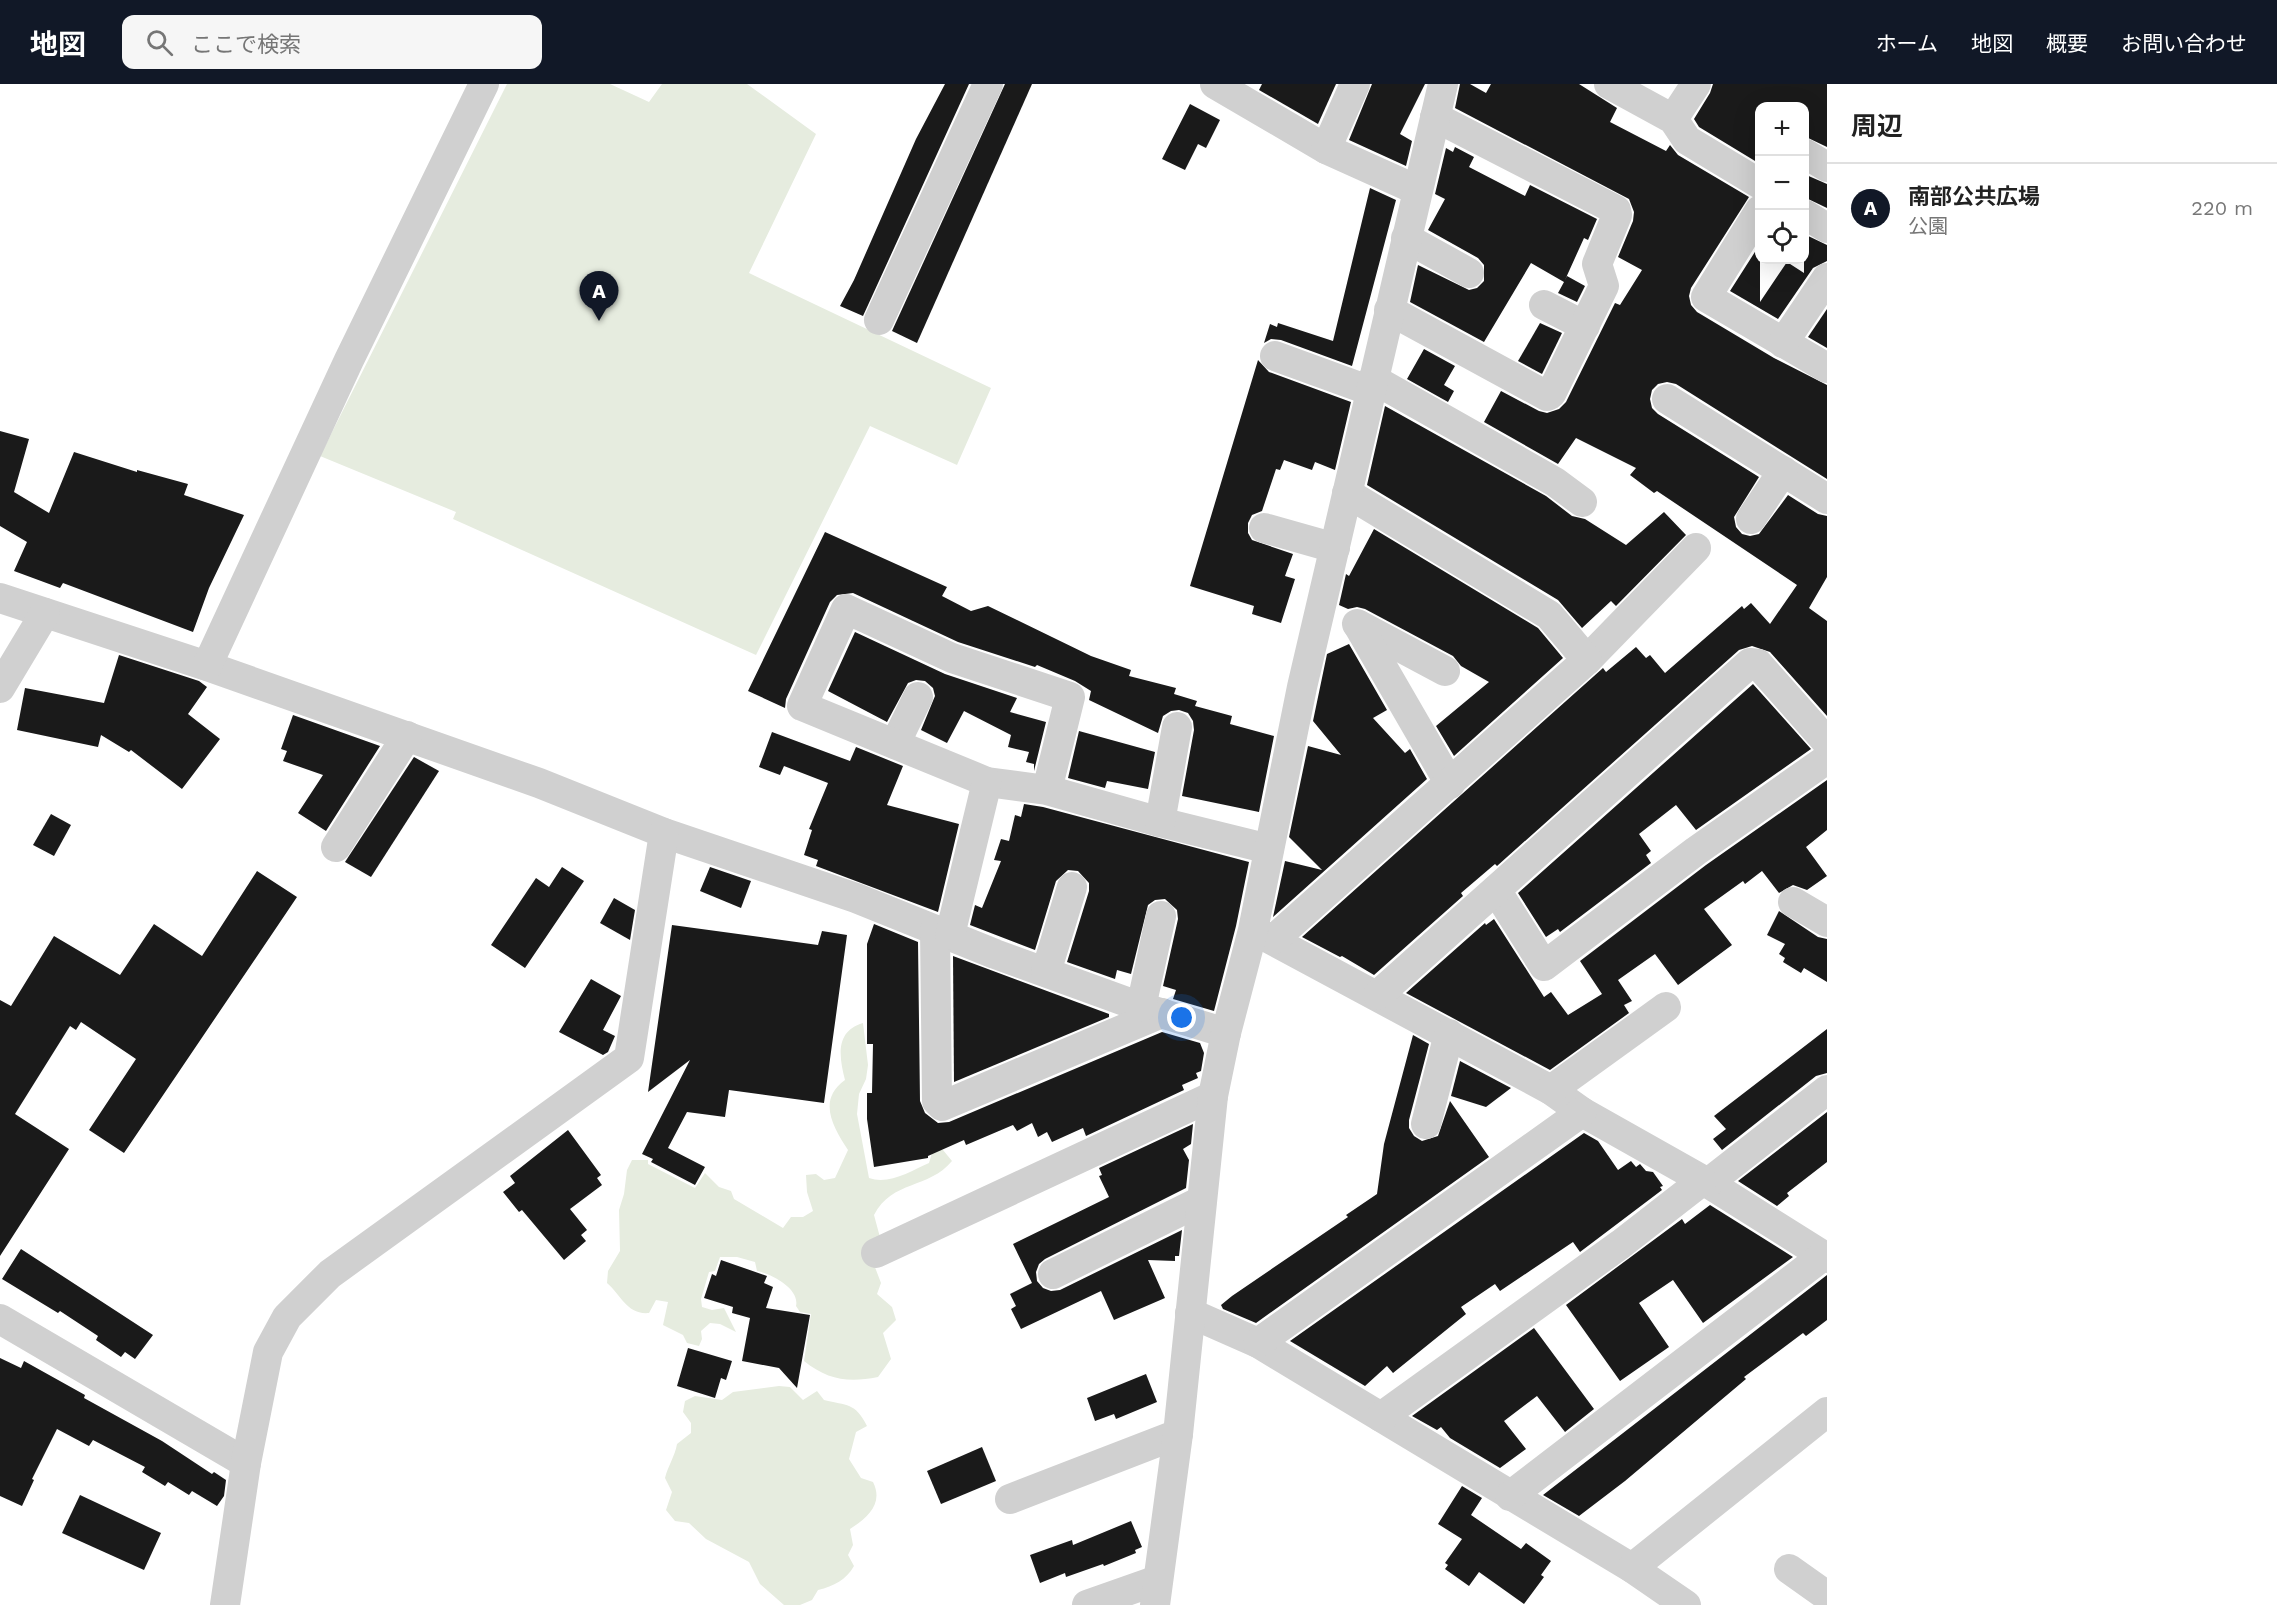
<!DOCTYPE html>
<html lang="ja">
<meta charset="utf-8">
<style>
:root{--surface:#fff;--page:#f6f6f6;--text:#222;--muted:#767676;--line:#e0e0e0;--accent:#111827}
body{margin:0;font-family:"Work Sans","Noto Sans JP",sans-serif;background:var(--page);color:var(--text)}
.controls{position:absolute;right:18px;top:18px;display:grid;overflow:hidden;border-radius:12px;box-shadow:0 6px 24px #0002}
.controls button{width:54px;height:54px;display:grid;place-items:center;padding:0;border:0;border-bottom:2px solid var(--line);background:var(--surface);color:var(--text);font:30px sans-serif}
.you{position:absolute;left:1182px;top:934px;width:21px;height:21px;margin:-15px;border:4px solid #fff;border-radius:50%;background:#1a73e8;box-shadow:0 0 0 9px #1a73e833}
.badge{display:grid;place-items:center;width:39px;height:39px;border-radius:50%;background:var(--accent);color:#fff;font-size:20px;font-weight:700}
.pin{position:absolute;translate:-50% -50px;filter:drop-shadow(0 2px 3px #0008)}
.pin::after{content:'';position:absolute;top:32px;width:21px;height:18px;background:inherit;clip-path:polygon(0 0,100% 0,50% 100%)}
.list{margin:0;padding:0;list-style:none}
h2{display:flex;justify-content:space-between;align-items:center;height:78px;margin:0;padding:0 24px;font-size:26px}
h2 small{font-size:20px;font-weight:400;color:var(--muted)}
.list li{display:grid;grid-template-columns:39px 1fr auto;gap:18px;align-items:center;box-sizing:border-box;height:90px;padding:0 24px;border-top:2px solid var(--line)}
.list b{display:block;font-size:22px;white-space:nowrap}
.list p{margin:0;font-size:20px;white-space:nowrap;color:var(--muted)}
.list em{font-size:20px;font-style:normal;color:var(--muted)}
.icon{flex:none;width:33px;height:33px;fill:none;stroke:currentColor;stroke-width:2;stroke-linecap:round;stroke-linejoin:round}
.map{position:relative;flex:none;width:1827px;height:1521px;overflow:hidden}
header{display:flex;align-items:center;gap:36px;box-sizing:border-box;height:84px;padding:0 30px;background:var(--accent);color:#fff}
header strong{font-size:28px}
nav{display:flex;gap:33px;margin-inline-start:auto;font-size:21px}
.search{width:420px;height:54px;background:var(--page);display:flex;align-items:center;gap:15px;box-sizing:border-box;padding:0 21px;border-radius:12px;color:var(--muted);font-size:22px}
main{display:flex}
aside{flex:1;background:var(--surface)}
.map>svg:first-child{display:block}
.green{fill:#e6ecdf}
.building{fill:#1a1a1a}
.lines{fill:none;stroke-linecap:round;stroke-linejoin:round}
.minor{stroke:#d0d0d0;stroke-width:30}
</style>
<header>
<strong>地図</strong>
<div class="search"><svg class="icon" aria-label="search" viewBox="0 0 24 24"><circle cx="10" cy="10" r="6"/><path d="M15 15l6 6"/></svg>ここで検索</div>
<nav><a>ホーム</a><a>地図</a><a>概要</a><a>お問い合わせ</a></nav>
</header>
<main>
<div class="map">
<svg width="1827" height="1521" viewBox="0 0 1827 1521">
<rect width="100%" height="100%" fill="#fff"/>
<g class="green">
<path d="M 507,0 L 610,0 L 649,18 L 662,0 L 747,0 L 816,50 L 749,189 L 991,304 L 957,381 L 870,342 L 756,571 L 453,435 L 456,428 L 320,372 Z"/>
<path d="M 863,939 L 868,981 L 866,995 L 859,1010 L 857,1030 L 869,1094 C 889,1101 911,1087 929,1079 L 932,1069 L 937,1064 L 943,1066 L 952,1077 C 929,1105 892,1096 874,1131 L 881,1157 L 873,1178 L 881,1199 L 877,1210 L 892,1223 L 896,1236 L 883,1249 L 891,1275 L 878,1293 C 848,1299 828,1296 804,1277 L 811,1230 L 800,1228 L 796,1222 C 800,1205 772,1190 757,1187 L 755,1178 L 737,1173 L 720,1173 L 715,1187 L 709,1188 L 701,1215 L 702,1223 L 712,1226 L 724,1224 L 736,1248 L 720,1240 L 710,1239 L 701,1247 L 702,1255 L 699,1262 L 687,1259 L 683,1251 L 663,1241 L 668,1218 L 656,1216 L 649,1229 C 627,1231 621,1211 607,1199 L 608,1187 L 620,1167 L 619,1126 L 624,1110 L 627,1086 L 632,1076 L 648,1076 L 648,1080 L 695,1104 L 705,1089 L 719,1103 L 731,1107 L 734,1115 L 783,1144 L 791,1133 L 803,1133 L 813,1127 L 807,1108 L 806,1091 L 816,1090 L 824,1096 L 835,1094 L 848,1066 C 833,1043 817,1016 845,996 C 839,973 835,947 863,939 Z"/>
<path d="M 779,1302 L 790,1303 L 803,1316 L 817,1307 L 824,1316 C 847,1322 855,1318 867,1342 L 856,1348 L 849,1375 L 861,1394 L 873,1398 C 884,1420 867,1434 850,1445 L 853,1461 L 848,1471 L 854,1482 C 846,1496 834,1502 818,1506 L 812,1516 L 800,1521 L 784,1521 L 760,1500 L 749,1478 L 706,1455 L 689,1439 L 675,1437 L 666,1426 L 672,1408 L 665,1394 C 668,1382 675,1372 677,1360 L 691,1349 L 691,1339 L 683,1328 L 685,1317 L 695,1312 L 722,1316 L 733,1308 Z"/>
</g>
<g class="building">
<path d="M 945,0 L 969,0 L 863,232 L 840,222 L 854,196 L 916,55 Z"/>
<path d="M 1005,0 L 1032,0 L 917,259 L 892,247 Z"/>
<path d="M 1262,0 L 1336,0 L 1318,40 L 1259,6 Z"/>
<path d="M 1372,0 L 1425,0 L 1400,50 L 1412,57 L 1406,82 L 1349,56 Z"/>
<path d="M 1460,0 L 1470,0 L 1486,9 L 1491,0 L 1579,0 L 1617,24 L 1610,38 L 1666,67 L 1670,61 L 1678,71 L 1749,113 L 1691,204 L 1689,212 L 1691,221 L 1697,228 L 1774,274 L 1827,301 L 1827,395 L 1676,300 L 1667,298 L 1658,300 L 1652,306 L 1650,315 L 1652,324 L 1658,330 L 1759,393 L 1734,433 L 1736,443 L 1742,450 L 1750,452 L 1759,450 L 1788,411 L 1818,430 L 1827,432 L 1827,493 L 1809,524 L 1827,537 L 1827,632 L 1770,568 L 1752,562 L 1739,566 L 1497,782 L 1495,780 L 1461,809 L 1463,812 L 1374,891 L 1342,872 L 1340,873 L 1302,853 L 1603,584 L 1606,588 L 1636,563 L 1646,574 L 1650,571 L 1665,589 L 1742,522 L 1744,525 L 1751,519 L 1770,540 L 1797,501 L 1657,407 L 1654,409 L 1630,391 L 1636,384 L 1576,354 L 1558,380 L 1484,338 L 1501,307 L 1539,327 L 1547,329 L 1559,325 L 1566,318 L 1615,219 L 1620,221 L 1642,186 L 1618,173 L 1633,137 L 1634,128 L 1629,115 L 1455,24 Z"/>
<path d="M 1713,0 L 1827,0 L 1827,63 L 1804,52 L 1804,22 L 1760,22 L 1760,80 L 1699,43 L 1694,35 L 1710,9 Z"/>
<path d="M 1190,20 L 1220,36 L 1206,64 L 1198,60 L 1185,86 L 1162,75 Z"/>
<path d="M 1455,63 L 1474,73 L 1469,83 L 1525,112 L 1530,101 L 1597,135 L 1588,156 L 1584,154 L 1565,196 L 1567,192 L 1585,202 L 1577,218 L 1558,209 L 1564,198 L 1531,179 L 1484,258 L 1410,218 L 1418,181 L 1469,206 L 1477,204 L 1484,197 L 1484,181 L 1478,174 L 1428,146 L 1445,115 L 1435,110 L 1446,64 L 1453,68 Z"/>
<path d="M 1804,90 L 1827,100 L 1827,124 L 1804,113 Z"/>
<path d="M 1370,104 L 1396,116 L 1352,282 L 1281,256 L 1271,255 L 1264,259 L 1270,240 L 1277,243 L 1278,239 L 1333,257 Z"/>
<path d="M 1804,150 L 1827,161 L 1827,177 L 1813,184 L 1778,235 L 1730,207 L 1760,160 L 1760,218 L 1787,178 L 1804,189 Z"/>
<path d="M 1827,225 L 1827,264 L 1808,253 Z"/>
<path d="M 1540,239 L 1562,249 L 1542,290 L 1518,277 Z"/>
<path d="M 1424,265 L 1455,282 L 1444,301 L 1454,307 L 1448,318 L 1407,295 Z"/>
<path d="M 1258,276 L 1269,288 L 1351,318 L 1335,386 L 1315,378 L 1312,386 L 1284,376 L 1280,386 L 1276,385 L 1262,427 L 1252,431 L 1248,439 L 1248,449 L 1252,456 L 1293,470 L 1285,492 L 1295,495 L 1281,539 L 1252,530 L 1254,522 L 1190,502 Z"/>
<path d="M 1385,322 L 1546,412 L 1572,432 L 1585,435 L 1626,461 L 1664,428 L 1686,451 L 1616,522 L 1611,517 L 1582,544 L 1558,516 L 1367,401 Z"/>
<path d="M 0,347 L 29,355 L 14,408 L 49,429 L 74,368 L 137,388 L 137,386 L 188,400 L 184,411 L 244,431 L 209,504 L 193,548 L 63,499 L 60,504 L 14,487 L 27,458 L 0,442 Z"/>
<path d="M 1374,445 L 1538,544 L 1563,574 L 1454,672 L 1436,642 L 1489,598 L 1461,582 L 1453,572 L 1365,525 L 1357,523 L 1348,525 L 1339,521 L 1346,490 L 1349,492 Z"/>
<path d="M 825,448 L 947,503 L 942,512 L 971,527 L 988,522 L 1091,572 L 1131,586 L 1129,592 L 1176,604 L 1174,610 L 1197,617 L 1195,622 L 1232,632 L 1230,640 L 1274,652 L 1259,728 L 1182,712 L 1194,646 L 1193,637 L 1188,629 L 1179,626 L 1171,627 L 1163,632 L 1158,649 L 1089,616 L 1091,607 L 1075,597 L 1037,581 L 1035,583 L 958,558 L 853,509 L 837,511 L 830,518 L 786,615 L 785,624 L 748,607 Z"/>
<path d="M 855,548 L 945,590 L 1017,614 L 1010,628 L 1046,638 L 1034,687 L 1034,680 L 1026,678 L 1029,668 L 1008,663 L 1011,651 L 964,627 L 947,659 L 921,646 L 935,612 L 933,604 L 925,597 L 916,596 L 908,599 L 887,638 L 828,607 Z"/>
<path d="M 1349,560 L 1387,626 L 1373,634 L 1405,669 L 1410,665 L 1427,695 L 1273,833 L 1285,777 L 1322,786 L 1289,753 L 1308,662 L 1341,671 L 1313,637 L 1327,570 Z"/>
<path d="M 119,571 L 199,597 L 207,603 L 188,630 L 220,655 L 182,705 L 131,666 L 129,668 L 101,651 L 98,663 L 17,646 L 25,604 L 104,619 Z"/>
<path d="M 1753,600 L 1811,665 L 1696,746 L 1676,721 L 1639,750 L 1651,767 L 1646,771 L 1651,779 L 1560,848 L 1558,845 L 1546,853 L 1518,809 Z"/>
<path d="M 293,631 L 380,662 L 326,747 L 298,729 L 323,691 L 283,677 L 287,667 L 281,665 Z"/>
<path d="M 1079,647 L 1155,668 L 1148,705 L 1107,697 L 1105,704 L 1068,694 Z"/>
<path d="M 772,648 L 850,677 L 856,663 L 903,682 L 887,721 L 959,740 L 938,828 L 816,782 L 818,776 L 804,771 L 812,746 L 809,745 L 828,699 L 784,682 L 780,691 L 759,683 Z"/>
<path d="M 414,673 L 439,687 L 371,793 L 345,778 Z"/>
<path d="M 1827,696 L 1827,746 L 1806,763 L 1827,792 L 1807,806 L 1793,801 L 1779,809 L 1762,787 L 1745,800 L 1743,797 L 1704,825 L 1732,861 L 1678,901 L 1655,870 L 1618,896 L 1632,917 L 1624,921 L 1629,929 L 1550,986 L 1406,909 L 1485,839 L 1486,841 L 1494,835 L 1544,913 L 1551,908 L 1568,931 L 1602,910 L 1580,877 L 1706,781 Z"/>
<path d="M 1024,720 L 1043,723 L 1249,778 L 1236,842 L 1214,927 L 1173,915 L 1176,906 L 1163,902 L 1178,835 L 1177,826 L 1165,815 L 1155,816 L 1148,821 L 1131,890 L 1117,886 L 1115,895 L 1067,878 L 1089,807 L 1089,799 L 1078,787 L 1068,786 L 1056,797 L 1035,866 L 970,841 L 975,821 L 982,824 L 1001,777 L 994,776 L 1001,755 L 1009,757 L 1015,731 L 1021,733 Z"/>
<path d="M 51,730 L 71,741 L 54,772 L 33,761 Z"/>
<path d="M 562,783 L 584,797 L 525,884 L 491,861 L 536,794 L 549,803 Z"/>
<path d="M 710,783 L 751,797 L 741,824 L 700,807 Z"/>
<path d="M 257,787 L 297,813 L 124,1069 L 89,1046 L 136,975 L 81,938 L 76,946 L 70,942 L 15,1030 L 69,1065 L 0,1172 L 0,916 L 11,922 L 54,852 L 120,891 L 154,840 L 202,872 Z"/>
<path d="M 614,814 L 635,826 L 630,856 L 600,839 Z"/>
<path d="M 1779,827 L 1818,853 L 1827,855 L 1827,898 L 1804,884 L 1801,889 L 1783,878 L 1785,874 L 1779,870 L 1785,860 L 1767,851 Z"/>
<path d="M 874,840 L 918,858 L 920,1017 L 925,1029 L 938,1039 L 949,1038 L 1162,948 L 1200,959 L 1204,969 L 1201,987 L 1196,989 L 1198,994 L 1182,1001 L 1184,1006 L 1086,1052 L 1083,1044 L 1052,1058 L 1047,1048 L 1038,1053 L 1032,1039 L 1017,1047 L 1013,1041 L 966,1061 L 964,1056 L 928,1072 L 928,1074 L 874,1083 L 867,1035 L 867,1009 L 872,1009 L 873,960 L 867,960 L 867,860 Z"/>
<path d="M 672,841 L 818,861 L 822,847 L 847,851 L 824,1019 L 729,1006 L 725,1033 L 687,1028 L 668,1064 L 705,1083 L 695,1101 L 651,1078 L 653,1075 L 642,1070 L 690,976 L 648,1008 Z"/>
<path d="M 953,872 L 1109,930 L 1109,933 L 954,998 Z"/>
<path d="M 591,895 L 621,912 L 603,946 L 615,952 L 608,968 L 603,971 L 559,948 Z"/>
<path d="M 1827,945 L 1827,989 L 1816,992 L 1722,1066 L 1713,1055 L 1726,1045 L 1714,1032 Z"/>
<path d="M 1413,951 L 1429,960 L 1409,1036 L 1409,1044 L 1414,1052 L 1422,1057 L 1438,1052 L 1450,1017 L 1489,1073 L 1256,1239 L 1223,1225 L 1221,1221 L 1232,1212 L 1348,1133 L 1346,1131 L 1377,1110 L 1384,1060 Z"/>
<path d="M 1460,977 L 1511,1004 L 1486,1023 L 1451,1012 Z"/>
<path d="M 1827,1028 L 1827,1078 L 1787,1109 L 1789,1112 L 1777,1122 L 1738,1097 Z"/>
<path d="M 1193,1040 L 1191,1060 L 1183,1065 L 1189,1076 L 1186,1104 L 1045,1175 L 1039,1180 L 1036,1188 L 1037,1197 L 1043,1204 L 1051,1207 L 1060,1206 L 1182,1146 L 1179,1172 L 1175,1172 L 1175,1177 L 1148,1176 L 1165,1214 L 1114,1236 L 1101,1207 L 1021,1245 L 1011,1225 L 1016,1222 L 1010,1210 L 1032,1199 L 1013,1160 L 1109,1113 L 1099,1092 L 1102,1091 L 1099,1084 Z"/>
<path d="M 568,1046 L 601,1091 L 597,1094 L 602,1101 L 570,1125 L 587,1146 L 581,1151 L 586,1157 L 564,1176 L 522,1126 L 519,1128 L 503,1108 L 515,1099 L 510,1092 Z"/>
<path d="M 1584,1049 L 1598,1057 L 1618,1086 L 1631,1077 L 1636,1083 L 1640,1080 L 1646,1087 L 1653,1088 L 1663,1102 L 1660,1103 L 1662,1106 L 1580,1168 L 1573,1158 L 1500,1207 L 1495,1200 L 1461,1223 L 1466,1230 L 1393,1289 L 1387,1282 L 1365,1302 L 1290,1257 Z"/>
<path d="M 1710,1121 L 1793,1173 L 1703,1239 L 1673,1196 L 1639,1219 L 1669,1263 L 1620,1297 L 1566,1221 L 1682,1135 L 1685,1140 Z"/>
<path d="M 21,1165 L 153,1251 L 135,1275 L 125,1268 L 121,1273 L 96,1256 L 98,1252 L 60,1227 L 58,1229 L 2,1195 Z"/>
<path d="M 721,1176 L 767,1192 L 764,1199 L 773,1203 L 766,1224 L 810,1231 L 797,1304 L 779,1284 L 742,1277 L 750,1234 L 732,1229 L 733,1223 L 704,1214 L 712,1190 L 716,1192 Z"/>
<path d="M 1827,1191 L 1827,1236 L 1806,1252 L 1803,1249 L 1744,1293 L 1746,1295 L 1625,1397 L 1579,1432 L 1543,1411 Z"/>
<path d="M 1534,1244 L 1594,1325 L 1565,1348 L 1537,1312 L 1504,1337 L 1526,1365 L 1500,1384 L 1450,1354 L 1441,1343 L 1437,1346 L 1412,1332 Z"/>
<path d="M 688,1264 L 732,1277 L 726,1296 L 721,1294 L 715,1314 L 677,1302 Z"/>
<path d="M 0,1274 L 21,1284 L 24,1277 L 85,1311 L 84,1314 L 162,1357 L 212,1390 L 214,1388 L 226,1396 L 224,1412 L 217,1422 L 192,1407 L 189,1411 L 168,1398 L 165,1402 L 142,1388 L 145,1383 L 93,1356 L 89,1362 L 57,1345 L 32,1395 L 34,1396 L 22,1422 L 0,1412 Z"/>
<path d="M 1146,1290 L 1157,1318 L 1116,1335 L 1114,1330 L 1095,1337 L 1087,1314 Z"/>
<path d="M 982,1363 L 996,1397 L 941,1420 L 927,1387 Z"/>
<path d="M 1462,1402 L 1482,1414 L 1471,1431 L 1521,1465 L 1526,1459 L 1551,1477 L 1541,1491 L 1544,1493 L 1524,1520 L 1479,1488 L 1469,1502 L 1445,1485 L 1448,1481 L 1445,1479 L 1462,1455 L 1438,1440 Z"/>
<path d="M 80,1411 L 161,1449 L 144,1486 L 62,1449 Z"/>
<path d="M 1131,1437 L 1142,1463 L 1135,1466 L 1136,1469 L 1104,1482 L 1103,1480 L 1066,1493 L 1065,1489 L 1040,1499 L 1030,1471 L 1072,1456 L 1073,1461 Z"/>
</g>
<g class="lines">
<g class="minor">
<path d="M 1215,0 L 1326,65 L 1417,106"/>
<path d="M 1609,0 L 1673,35 L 1687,56 L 1760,100"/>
<path d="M 1673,35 L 1696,0"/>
<path d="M 1326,65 L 1355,0"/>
<path d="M 1804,69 L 1827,83"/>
<path d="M 1760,126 L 1706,213 L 1827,284"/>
<path d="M 1804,130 L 1827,144"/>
<path d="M 1406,154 L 1469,189"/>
<path d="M 1544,221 L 1585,242"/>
<path d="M 1389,226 L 1547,312 L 1551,310 L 1604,202 L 1597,180 L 1617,131 L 1616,126 L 1435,33"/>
<path d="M 879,236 L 988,0"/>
<path d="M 1783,259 L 1827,194"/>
<path d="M 1275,272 L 1371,307"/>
<path d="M 1373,295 L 1555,398 L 1582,418"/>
<path d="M 1667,315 L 1827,415"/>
<path d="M 1751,435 L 1783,387"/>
<path d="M 1264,444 L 1335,464"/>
<path d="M 0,514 L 207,582 L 539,699 L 664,749 L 856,814 L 995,870 L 1141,923 L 1226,949"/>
<path d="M 1357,540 L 1445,587"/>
<path d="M 1358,541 L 1450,700"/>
<path d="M 1587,576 L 1696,464"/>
<path d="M 207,582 L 349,276 L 484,0"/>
<path d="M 0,604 L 45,529"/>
<path d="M 895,660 L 918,613"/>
<path d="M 1047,706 L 1070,613 L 952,574 L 846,525 L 802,622 L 987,698 L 1047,706 L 1160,738 L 1269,765"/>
<path d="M 1160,738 L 1177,643"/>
<path d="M 336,763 L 407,652"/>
<path d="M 1496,806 L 1544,882 L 1696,767 L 1827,675"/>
<path d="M 1793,818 L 1827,838"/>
<path d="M 935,846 L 937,1017 L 942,1022 L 1162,929"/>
<path d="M 1259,849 L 1551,1006 L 1582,1028 L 1708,1099 L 1827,1174"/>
<path d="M 950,851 L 987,698"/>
<path d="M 1273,856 L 1587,576 L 1549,531 L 1347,409"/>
<path d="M 1046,888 L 1072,803"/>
<path d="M 1378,911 L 1750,579 L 1758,580 L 1827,658"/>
<path d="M 1141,923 L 1161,832"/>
<path d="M 1551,1006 L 1666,923"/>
<path d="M 1426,1040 L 1449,950"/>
<path d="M 1708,1099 L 1827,1006"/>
<path d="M 876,1169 L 1213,1012"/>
<path d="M 1053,1190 L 1201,1117"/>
<path d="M 1190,1229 L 1258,1259 L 1632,1484 L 1686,1521"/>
<path d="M 0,1235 L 246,1379"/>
<path d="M 1258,1259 L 1582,1028"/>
<path d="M 1381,1333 L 1621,1160 L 1702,1097"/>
<path d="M 1510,1412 L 1823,1172"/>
<path d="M 1010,1415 L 1178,1350"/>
<path d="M 1632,1484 L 1827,1328"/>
<path d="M 1789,1485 L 1827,1512"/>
<path d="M 225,1521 L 246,1379 L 268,1268 L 287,1233 L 330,1190 L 629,974 L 664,749"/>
<path d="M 1087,1521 L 1158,1496"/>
<path d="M 1155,1521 L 1178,1350 L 1213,1012 L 1226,949 L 1253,846 L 1302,603 L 1443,0"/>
</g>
</g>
</svg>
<div class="controls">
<button>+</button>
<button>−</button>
<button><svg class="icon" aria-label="locate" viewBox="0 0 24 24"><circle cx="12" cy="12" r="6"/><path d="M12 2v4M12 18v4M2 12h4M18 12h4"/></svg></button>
</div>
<div class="you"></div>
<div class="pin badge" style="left:599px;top:237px">A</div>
</div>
<aside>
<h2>周辺<small></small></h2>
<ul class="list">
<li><span class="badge">A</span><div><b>南部公共広場</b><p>公園</p></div><em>220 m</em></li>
</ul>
</aside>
</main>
